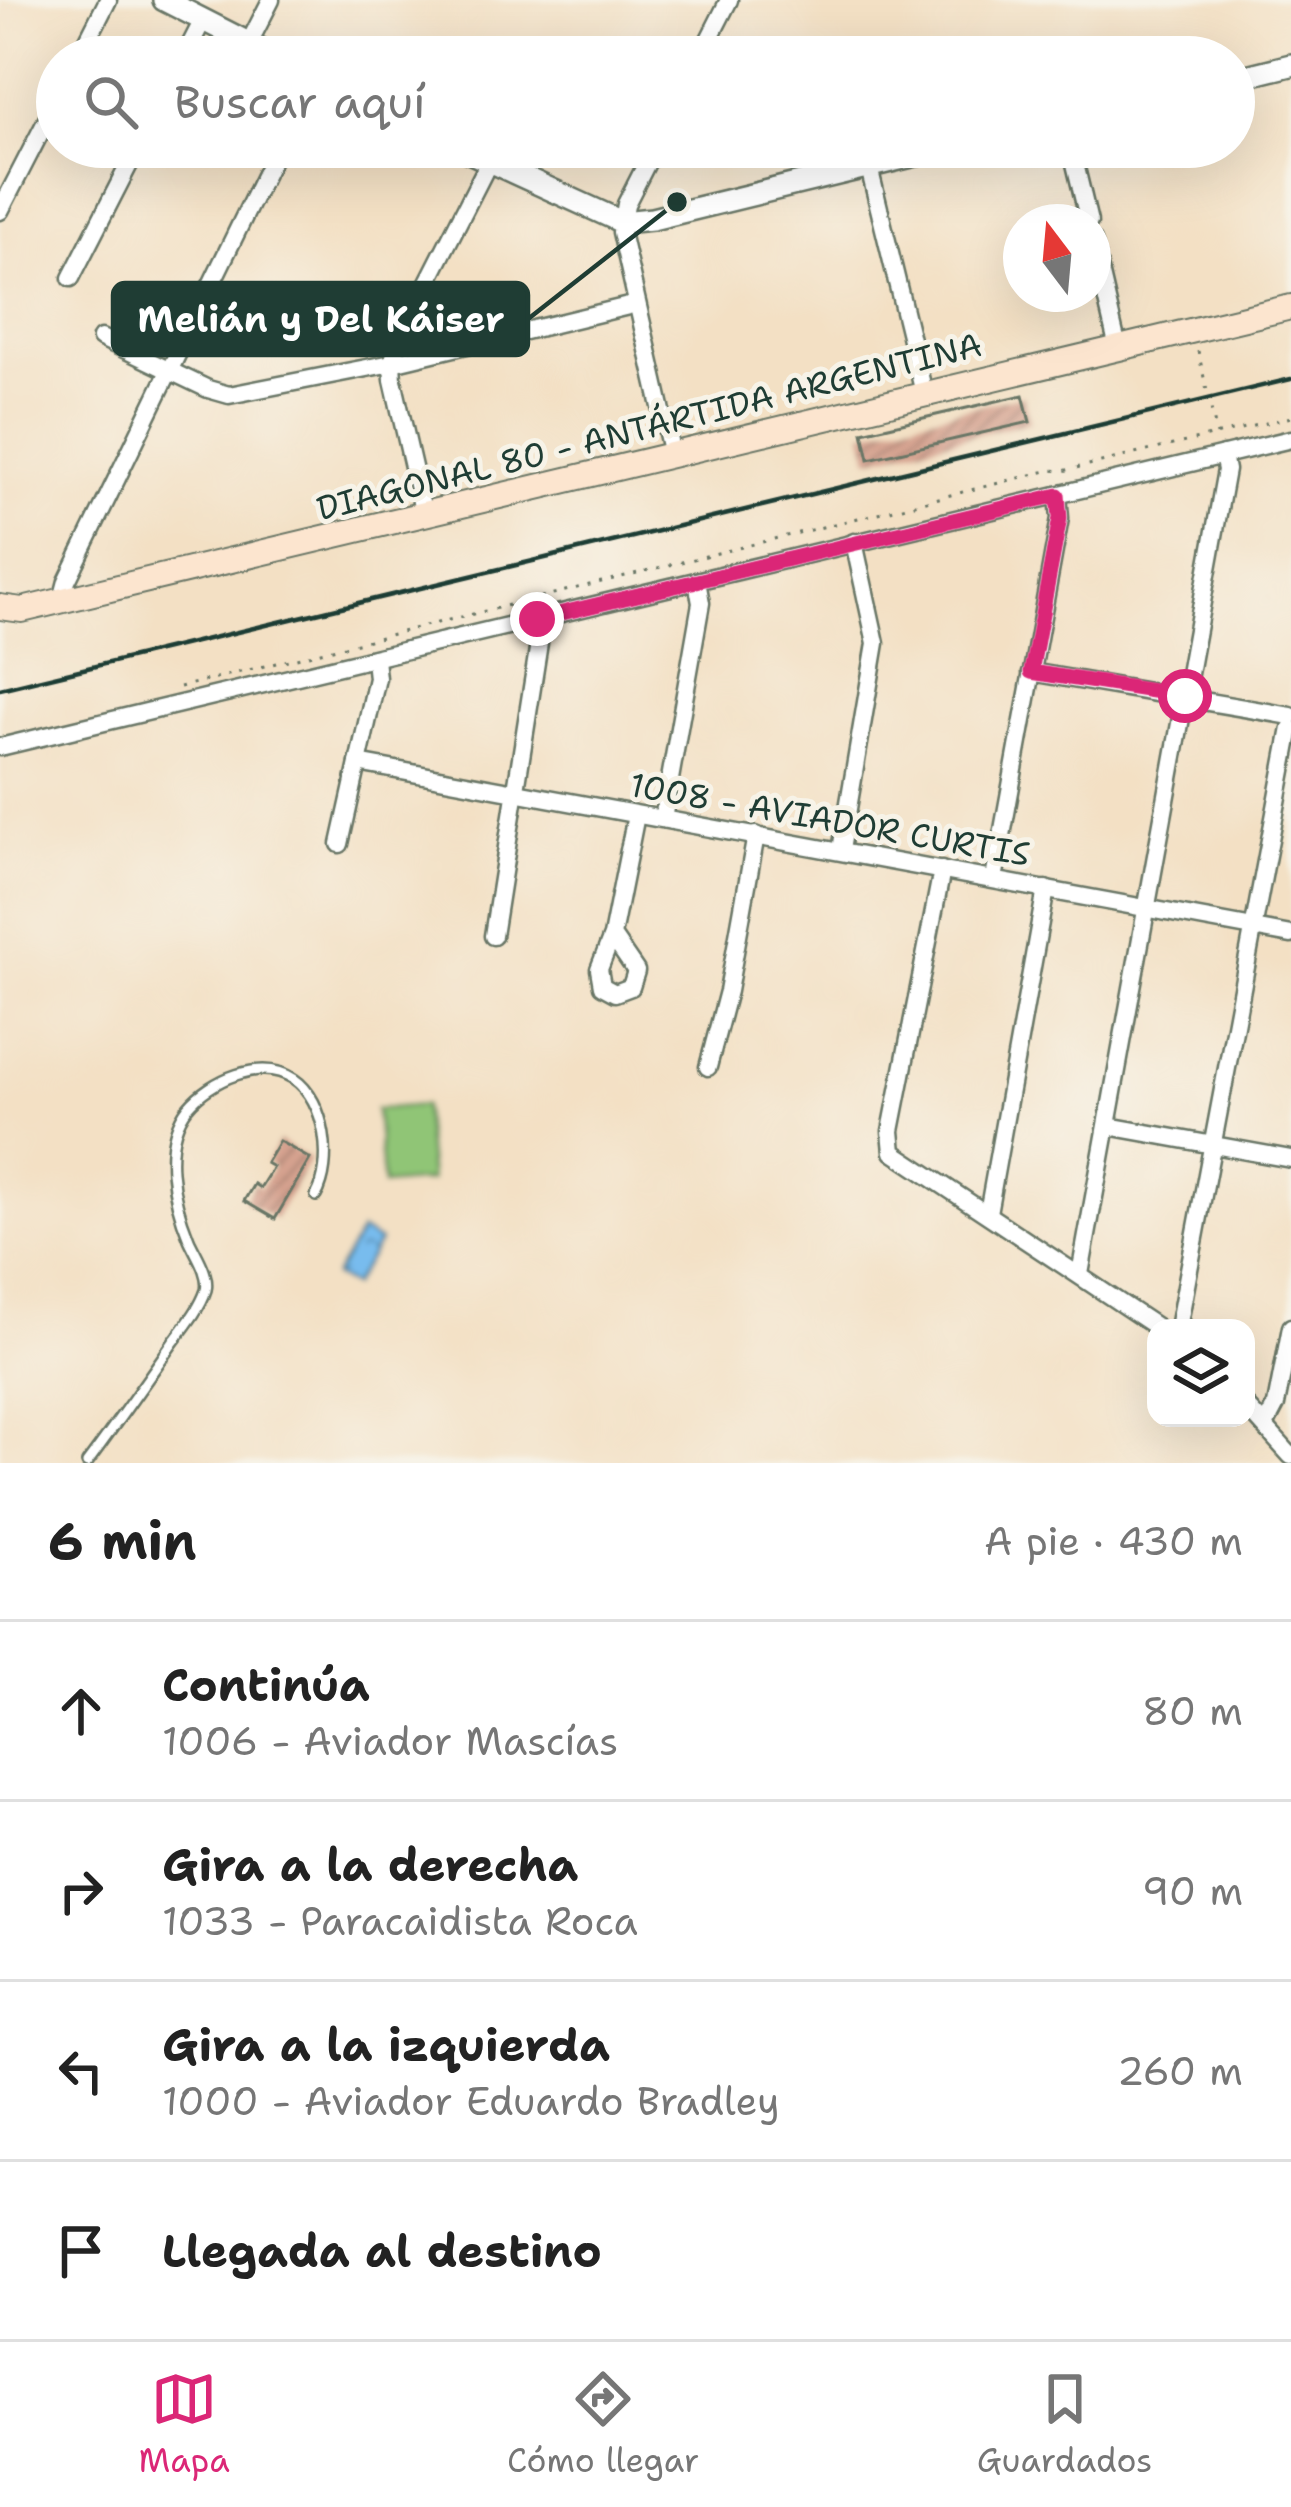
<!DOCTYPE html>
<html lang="es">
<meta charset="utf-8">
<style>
:root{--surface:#fff;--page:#f2f2f2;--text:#222;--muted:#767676;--line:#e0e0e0;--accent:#db2777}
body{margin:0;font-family:"Shantell Sans",sans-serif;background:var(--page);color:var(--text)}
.controls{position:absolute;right:36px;bottom:36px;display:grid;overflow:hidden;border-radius:24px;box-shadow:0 12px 48px #0002}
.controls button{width:108px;height:108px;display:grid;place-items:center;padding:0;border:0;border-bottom:3px solid var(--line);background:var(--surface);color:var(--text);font:60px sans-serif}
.compass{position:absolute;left:1003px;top:204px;width:108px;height:108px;border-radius:50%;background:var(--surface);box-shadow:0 12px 48px #0002;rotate:344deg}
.stop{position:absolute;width:36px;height:36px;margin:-27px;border:9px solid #db2777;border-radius:50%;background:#fff}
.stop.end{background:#db2777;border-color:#fff;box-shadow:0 3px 12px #0008}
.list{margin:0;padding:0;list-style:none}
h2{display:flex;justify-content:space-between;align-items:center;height:156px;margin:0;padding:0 48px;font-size:51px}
h2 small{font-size:39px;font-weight:400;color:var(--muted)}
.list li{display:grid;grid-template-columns:78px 1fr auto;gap:36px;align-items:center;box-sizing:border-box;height:180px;padding:0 48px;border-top:3px solid var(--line)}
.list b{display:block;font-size:45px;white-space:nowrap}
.list p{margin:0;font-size:39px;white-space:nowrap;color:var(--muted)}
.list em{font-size:39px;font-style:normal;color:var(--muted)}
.icon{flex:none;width:66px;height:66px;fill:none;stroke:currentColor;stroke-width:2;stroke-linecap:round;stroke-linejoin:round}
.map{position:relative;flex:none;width:1291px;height:1463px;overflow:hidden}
.search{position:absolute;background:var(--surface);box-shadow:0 12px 48px #0002;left:36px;right:36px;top:36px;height:132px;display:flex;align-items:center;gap:30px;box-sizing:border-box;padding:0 42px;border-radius:66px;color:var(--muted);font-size:45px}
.sheet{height:876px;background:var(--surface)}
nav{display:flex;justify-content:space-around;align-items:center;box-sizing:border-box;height:168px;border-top:3px solid var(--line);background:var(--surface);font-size:33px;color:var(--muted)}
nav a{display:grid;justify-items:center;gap:6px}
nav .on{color:var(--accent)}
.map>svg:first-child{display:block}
.green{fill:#90c576;stroke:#588155;stroke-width:3}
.water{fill:url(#water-ripples);stroke:#4c7c91;stroke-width:3}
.building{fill:url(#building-hatch)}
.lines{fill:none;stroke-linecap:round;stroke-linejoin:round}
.service-casing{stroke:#697666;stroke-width:14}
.minor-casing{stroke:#697666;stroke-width:21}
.tertiary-casing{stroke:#697666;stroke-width:26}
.secondary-casing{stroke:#697666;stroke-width:28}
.path{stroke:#697666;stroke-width:3;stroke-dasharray:3 9;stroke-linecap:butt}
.service{stroke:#fff;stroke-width:9}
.minor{stroke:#fff;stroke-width:16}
.tertiary{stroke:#fff;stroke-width:21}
.secondary{stroke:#fce5cf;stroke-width:24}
.rail{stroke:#1f3d34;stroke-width:4.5}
.route{stroke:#db2777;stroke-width:15}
.labels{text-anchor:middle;stroke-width:10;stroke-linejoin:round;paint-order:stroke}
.street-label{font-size:33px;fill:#1f3d34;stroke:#f7f3e8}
.leader{fill:none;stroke:#1f3d34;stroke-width:4.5}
.callout-dot{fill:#1f3d34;stroke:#f7f3e8;stroke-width:4.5}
.callout{fill:#1f3d34;stroke:#1f3d34;stroke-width:4.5}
.callout-label{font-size:36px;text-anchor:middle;font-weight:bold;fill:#fff}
</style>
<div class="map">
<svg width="1291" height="1463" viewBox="0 0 1291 1463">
<defs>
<pattern id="water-ripples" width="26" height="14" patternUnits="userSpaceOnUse" patternTransform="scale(3)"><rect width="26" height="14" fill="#78bcee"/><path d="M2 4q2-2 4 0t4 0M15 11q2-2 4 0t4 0" fill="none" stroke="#629ac2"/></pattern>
<pattern id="building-hatch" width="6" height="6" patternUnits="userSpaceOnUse" patternTransform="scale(3)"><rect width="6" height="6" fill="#d5a28f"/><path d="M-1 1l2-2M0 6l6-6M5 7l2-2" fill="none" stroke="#ac8576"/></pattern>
</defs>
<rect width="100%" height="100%" fill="#f7f3e8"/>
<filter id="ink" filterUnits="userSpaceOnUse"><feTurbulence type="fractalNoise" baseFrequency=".00833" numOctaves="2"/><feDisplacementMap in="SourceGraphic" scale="24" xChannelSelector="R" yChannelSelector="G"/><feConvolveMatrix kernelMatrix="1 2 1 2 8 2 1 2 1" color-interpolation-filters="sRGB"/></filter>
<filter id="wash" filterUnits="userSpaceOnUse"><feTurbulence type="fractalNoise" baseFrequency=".004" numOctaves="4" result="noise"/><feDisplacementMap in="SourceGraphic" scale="48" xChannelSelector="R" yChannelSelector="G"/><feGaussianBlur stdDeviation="2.7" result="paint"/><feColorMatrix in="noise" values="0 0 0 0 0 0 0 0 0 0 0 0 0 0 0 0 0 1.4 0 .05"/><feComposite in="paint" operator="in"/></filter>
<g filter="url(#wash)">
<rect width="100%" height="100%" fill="#f3e0c4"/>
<path class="green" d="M 423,1105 L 430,1181 L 383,1185 L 376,1109 Z"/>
<path class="water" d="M 361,1231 L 379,1242 L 352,1286 L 334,1276 Z"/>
<g id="blocks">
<g class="building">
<path d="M 1023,395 L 1030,422 L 869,459 L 863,432 Z"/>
<path d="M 279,1141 L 310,1159 L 275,1219 L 244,1201 L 254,1184 L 260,1188 L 273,1167 L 266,1163 Z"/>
</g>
</g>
</g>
<g filter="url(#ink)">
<use href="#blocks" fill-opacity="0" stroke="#697666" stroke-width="3"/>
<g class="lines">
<defs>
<path id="service" d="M 87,1463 C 116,1424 144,1384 172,1344 C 183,1329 200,1309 206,1290 C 210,1274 195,1253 189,1239 C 173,1200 160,1143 188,1107 C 210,1080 261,1057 294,1079 C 326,1100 334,1165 316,1196"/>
<g id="minor">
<path d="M 249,43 L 271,0"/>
<path d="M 79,57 L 108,0"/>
<path d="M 184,57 L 203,20"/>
<path d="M 700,57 L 729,0"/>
<path d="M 655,147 L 626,204 L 621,232 L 672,455"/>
<path d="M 1071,147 L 1089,222"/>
<path d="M 869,167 L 924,393"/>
<path d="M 0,211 L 57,100"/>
<path d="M 1093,241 L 1118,348"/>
<path d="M 71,278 L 138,147"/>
<path d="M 101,338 L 208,389 L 229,395 L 392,363 L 637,304"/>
<path d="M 424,515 L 393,380 L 392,363 L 401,335 L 489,162"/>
<path d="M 62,600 L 67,581 L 278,147"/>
<path d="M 1031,672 L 1291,716"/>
<path d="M 0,747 L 1291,439"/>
<path d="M 358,763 L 1291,935"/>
<path d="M 663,819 L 701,603 L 697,581"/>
<path d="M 340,844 L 377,678 L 375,659"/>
<path d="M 841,850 L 876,643 L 854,542"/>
<path d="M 942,870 L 891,1131 L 893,1152 L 1158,1328"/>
<path d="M 994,879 L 1060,518 L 1058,495"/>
<path d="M 493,936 L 539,643 L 537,619"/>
<path d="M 612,936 L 636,971 L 631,987 L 615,993 L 602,986 L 599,969 L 612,936 L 636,815"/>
<path d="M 708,1067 L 728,991 L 756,835"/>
<path d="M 1108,1126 L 1291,1159"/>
<path d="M 988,1213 L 1046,889"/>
<path d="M 1080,1274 L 1226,470 L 1223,455"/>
<path d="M 1178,1328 L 1291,728"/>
<path d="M 1246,1406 L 1291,1456"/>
<path d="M 1265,1426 L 1276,1405 L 1291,1327"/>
</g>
<g id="tertiary">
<path d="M 164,0 L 276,57"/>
<path d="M 1234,79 L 1291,65"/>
<path d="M 458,147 L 622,222 L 652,219 L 949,147"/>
</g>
<path id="secondary" d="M 0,607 L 22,610 L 1291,307"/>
</defs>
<use href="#service" class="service-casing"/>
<use href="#minor" class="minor-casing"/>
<use href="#tertiary" class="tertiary-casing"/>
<use href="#secondary" class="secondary-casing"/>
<g class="path">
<path d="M 1198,351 L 1217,435"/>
<path d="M 180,687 L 1051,470 L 1063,471 L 1291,417"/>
</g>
<use href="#service" class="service"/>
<use href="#minor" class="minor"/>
<use href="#tertiary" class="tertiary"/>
<use href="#secondary" class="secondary"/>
<path class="rail" d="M 0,689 L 1291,379"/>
</g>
</g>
<g class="lines" filter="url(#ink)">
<path class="route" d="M 537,619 L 1058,495 L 1060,518 L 1031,672 L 1185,696"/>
</g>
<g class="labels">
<g class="street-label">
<text transform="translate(649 426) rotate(-14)" y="12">DIAGONAL 80 - ANTÁRTIDA ARGENTINA</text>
<text transform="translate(830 819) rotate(10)" y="12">1008 - AVIADOR CURTIS</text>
</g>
</g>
<path class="leader" d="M677 202L528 319"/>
<circle class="callout-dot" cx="677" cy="202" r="12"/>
<rect class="callout" x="113" y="283" width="415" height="72" rx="12"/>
<g class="callout-label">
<text x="321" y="332">Melián y Del Káiser</text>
</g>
</svg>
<div class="controls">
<button><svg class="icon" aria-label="layers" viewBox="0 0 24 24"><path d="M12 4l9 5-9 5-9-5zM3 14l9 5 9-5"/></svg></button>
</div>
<svg class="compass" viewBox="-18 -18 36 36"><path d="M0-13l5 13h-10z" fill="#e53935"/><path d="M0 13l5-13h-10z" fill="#767676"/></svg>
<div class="stop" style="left:1185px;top:696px"></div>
<div class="stop end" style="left:537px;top:619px"></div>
<div class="search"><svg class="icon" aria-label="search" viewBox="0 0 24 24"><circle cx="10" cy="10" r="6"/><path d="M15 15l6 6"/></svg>Buscar aquí</div>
</div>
<section class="sheet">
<h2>6 min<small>A pie · 430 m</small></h2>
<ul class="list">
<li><svg class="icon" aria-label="ahead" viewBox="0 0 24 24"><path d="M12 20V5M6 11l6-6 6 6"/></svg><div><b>Continúa</b><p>1006 - Aviador Mascías</p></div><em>80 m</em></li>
<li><svg class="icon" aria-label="right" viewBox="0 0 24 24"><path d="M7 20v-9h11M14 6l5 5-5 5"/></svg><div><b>Gira a la derecha</b><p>1033 - Paracaidista Roca</p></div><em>90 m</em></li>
<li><svg class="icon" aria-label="left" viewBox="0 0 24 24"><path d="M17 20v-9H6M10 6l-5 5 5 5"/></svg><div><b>Gira a la izquierda</b><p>1000 - Aviador Eduardo Bradley</p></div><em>260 m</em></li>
<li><svg class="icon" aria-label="arrive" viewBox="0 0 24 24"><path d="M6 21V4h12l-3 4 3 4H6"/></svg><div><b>Llegada al destino</b></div></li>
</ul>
</section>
<nav>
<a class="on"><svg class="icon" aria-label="map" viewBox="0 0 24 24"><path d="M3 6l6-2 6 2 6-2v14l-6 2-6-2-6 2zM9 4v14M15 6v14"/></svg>Mapa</a>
<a><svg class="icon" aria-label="directions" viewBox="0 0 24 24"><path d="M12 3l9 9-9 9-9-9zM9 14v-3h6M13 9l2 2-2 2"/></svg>Cómo llegar</a>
<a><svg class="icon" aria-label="saved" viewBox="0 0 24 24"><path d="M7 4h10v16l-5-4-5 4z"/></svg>Guardados</a>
</nav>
